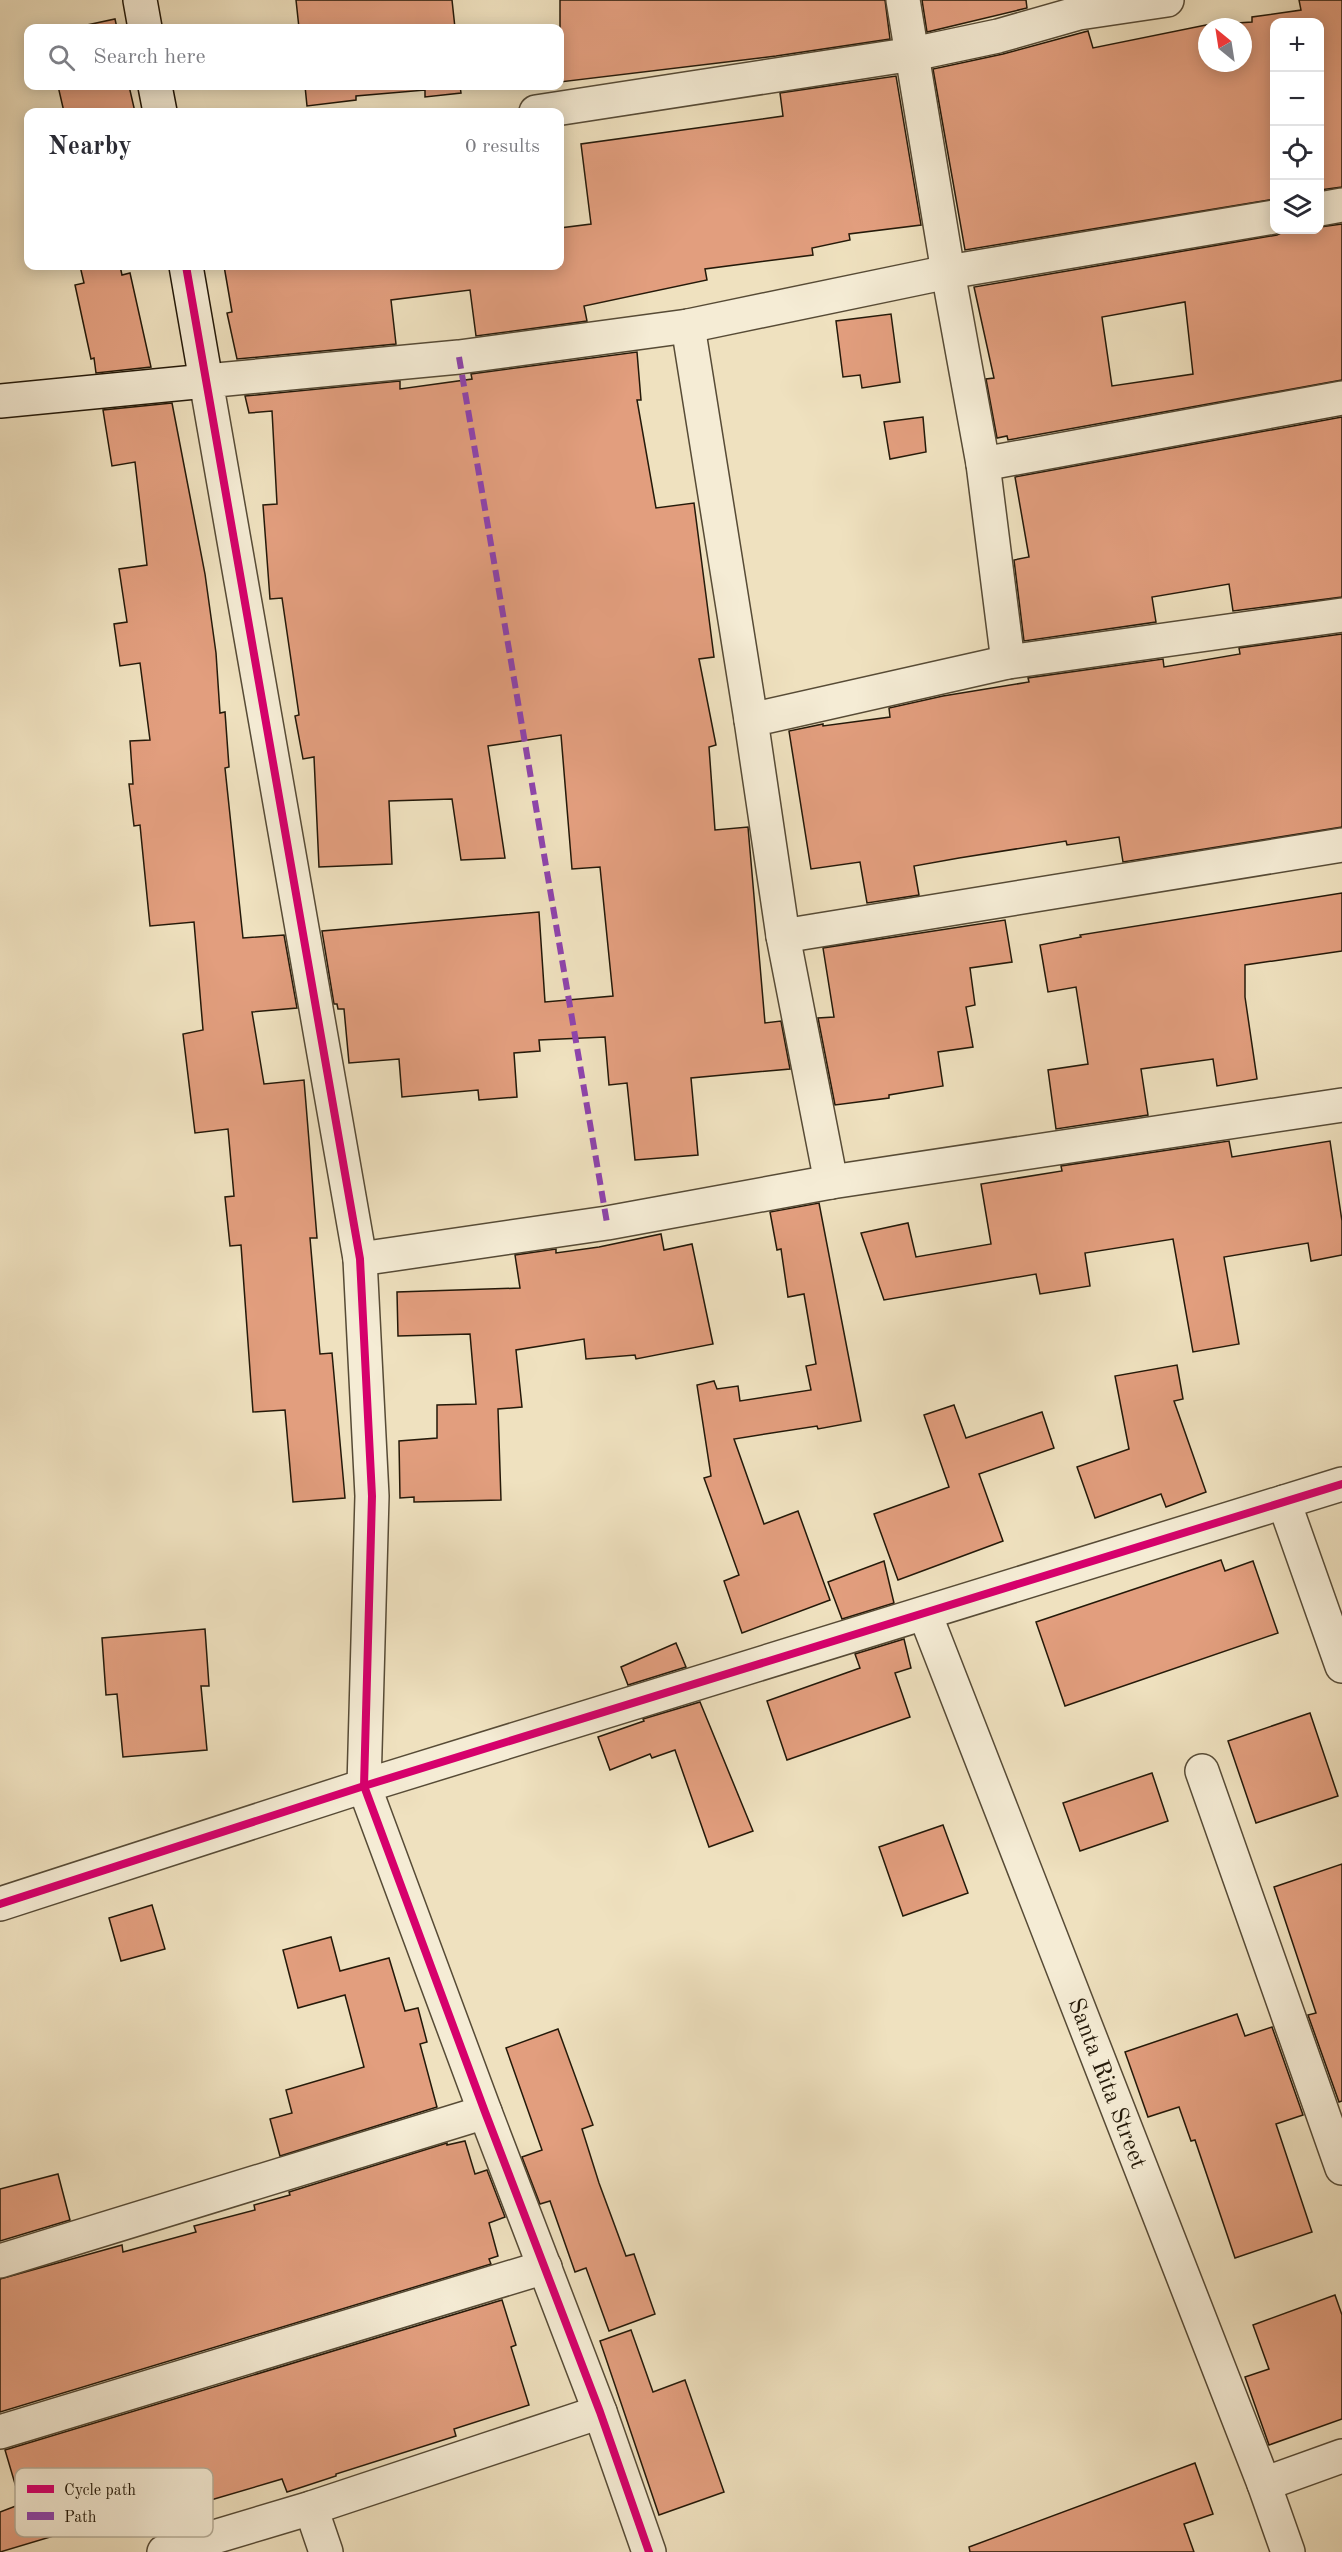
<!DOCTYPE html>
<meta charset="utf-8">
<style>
:root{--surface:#fff;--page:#f7f7f7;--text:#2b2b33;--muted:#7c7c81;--line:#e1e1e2}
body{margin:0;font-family:"Old Standard TT",serif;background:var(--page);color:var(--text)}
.controls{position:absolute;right:18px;top:18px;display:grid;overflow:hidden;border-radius:12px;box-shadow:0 3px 15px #0003}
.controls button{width:54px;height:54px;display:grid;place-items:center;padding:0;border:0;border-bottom:2px solid var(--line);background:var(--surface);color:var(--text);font:30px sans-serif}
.compass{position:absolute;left:1198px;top:18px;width:54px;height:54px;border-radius:50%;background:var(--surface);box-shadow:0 3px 15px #0003;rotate:330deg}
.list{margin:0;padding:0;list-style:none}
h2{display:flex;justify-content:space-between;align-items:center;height:78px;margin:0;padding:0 24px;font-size:26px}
h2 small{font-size:20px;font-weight:400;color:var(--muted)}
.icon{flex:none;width:33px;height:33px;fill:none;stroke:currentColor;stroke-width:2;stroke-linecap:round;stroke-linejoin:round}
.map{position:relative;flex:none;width:1342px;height:2552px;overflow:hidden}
.search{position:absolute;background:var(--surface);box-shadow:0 3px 15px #0003;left:24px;top:24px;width:540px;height:66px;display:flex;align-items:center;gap:15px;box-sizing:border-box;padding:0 21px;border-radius:12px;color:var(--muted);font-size:22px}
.panel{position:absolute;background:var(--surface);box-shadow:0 3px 15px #0003;left:24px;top:108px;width:540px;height:162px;border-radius:12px}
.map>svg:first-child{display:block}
.building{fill:#e29e7e;stroke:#241909;stroke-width:1.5;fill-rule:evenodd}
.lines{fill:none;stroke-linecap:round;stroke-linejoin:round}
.street-casing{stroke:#574b36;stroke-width:36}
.secondary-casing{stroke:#241909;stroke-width:36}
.street{stroke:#f5ecd5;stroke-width:33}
.secondary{stroke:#f5ecd5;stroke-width:33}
.quiet{stroke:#8e44ad;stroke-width:6;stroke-dasharray:12 6;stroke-linecap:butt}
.cycleway-casing{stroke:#f5ecd5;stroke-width:11}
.cycleway{stroke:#d6006c;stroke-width:8}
.labels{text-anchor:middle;stroke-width:6;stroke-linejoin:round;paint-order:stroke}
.street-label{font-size:24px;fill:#241909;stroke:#f5ecd5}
.key{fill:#f5ecd5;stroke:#b6ad98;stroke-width:1.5}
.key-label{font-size:16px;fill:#241909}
</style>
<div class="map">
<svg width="1342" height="2552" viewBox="0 0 1342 2552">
<rect width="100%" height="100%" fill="#efe1bf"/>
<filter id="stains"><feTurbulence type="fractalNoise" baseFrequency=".00333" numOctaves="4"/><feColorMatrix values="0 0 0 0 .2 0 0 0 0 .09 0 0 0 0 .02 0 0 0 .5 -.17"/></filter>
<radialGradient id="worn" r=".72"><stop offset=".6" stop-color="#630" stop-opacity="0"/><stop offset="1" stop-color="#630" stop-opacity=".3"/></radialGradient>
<g class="building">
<path d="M 296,0 L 452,0 L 455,28 L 299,28 Z"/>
<path d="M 560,0 L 885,0 L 890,39 L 776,56 L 560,82 Z"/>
<path d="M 922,0 L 1026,0 L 1027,8 L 927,32 Z"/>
<path d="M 1299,0 L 1342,0 L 1342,187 L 1320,190 L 1320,22 L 1275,22 L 1275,199 L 965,250 L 933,69 L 1003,54 L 1088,31 L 1093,48 L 1206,25 L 1252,22 L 1252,17 L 1301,10 ZM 1207,27 L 1243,27 L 1243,63 L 1207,63 Z"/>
<path d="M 115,19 L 117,28 L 73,28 Z"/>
<path d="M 896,76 L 921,225 L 849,234 L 850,240 L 812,248 L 813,255 L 705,269 L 707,280 L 584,306 L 587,321 L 476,336 L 470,290 L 391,300 L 396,344 L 237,359 L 227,313 L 232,312 L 224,266 L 560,266 L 560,228 L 591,224 L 581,144 L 783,116 L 780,93 Z"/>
<path d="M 58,86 L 129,86 L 135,112 L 64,112 Z"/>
<path d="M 305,86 L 460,86 L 461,93 L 425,97 L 425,90 L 356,96 L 356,100 L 307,106 Z"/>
<path d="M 1342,224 L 1342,380 L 1008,440 L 1007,436 L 997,438 L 986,379 L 994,378 L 974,287 L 1277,235 L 1287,230 L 1320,230 L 1320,227 ZM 1185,302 L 1193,374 L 1112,386 L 1102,317 Z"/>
<path d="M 80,266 L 120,266 L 122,275 L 130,273 L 151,367 L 96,373 L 94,358 L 91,359 L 75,285 L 84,283 Z"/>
<path d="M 891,314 L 900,382 L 862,388 L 860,375 L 843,377 L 836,321 Z"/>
<path d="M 637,352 L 641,400 L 637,400 L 656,508 L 694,503 L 714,657 L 699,659 L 716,745 L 709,747 L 715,830 L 748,827 L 765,1023 L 781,1021 L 790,1069 L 691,1078 L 698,1155 L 635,1160 L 627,1083 L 609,1085 L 605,1037 L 539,1040 L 540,1051 L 514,1053 L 517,1097 L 479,1100 L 478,1090 L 402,1097 L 399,1059 L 349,1063 L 344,1009 L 338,1009 L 337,1004 L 334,1004 L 322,931 L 539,912 L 545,1002 L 613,996 L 600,867 L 572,869 L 561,735 L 488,746 L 505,858 L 461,860 L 452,799 L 389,801 L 392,864 L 319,867 L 314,757 L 303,759 L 295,716 L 299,715 L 282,598 L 270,599 L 263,505 L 277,504 L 272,411 L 249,413 L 245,396 L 400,381 L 400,389 L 472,379 L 471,374 Z"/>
<path d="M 172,403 L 205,574 L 216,653 L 220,713 L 225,712 L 229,767 L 225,768 L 243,938 L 284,935 L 297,1008 L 252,1012 L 264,1084 L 304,1080 L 317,1238 L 310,1238 L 320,1354 L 332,1353 L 345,1498 L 293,1502 L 285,1410 L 253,1412 L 241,1245 L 230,1246 L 225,1197 L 234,1196 L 228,1129 L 195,1133 L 183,1034 L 203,1030 L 194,922 L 150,926 L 140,825 L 134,826 L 129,784 L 133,784 L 130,741 L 150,740 L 140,663 L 120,666 L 114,624 L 127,622 L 119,569 L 147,565 L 135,462 L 112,466 L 103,410 Z"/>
<path d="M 923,417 L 926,452 L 890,459 L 884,422 Z"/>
<path d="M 1342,417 L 1342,597 L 1233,611 L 1229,584 L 1152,597 L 1156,622 L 1024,641 L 1014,560 L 1029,557 L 1015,477 Z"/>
<path d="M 1342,634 L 1342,827 L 1123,862 L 1119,837 L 1067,845 L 1066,841 L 959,858 L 914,866 L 919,895 L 867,903 L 860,862 L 811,869 L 789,731 L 823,724 L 823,726 L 890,717 L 889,708 L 943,696 L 1029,682 L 1028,678 L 1163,659 L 1164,667 L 1240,654 L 1239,648 Z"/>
<path d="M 1342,893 L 1342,951 L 1245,965 L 1245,997 L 1257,1079 L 1217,1086 L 1213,1059 L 1141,1069 L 1148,1115 L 1056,1129 L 1048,1070 L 1088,1064 L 1076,987 L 1048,992 L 1040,945 L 1081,937 L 1080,935 Z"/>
<path d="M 1005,920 L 1012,962 L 970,968 L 975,1005 L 966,1007 L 973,1047 L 938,1052 L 943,1086 L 889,1095 L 889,1098 L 835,1105 L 818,1018 L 834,1017 L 823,948 Z"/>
<path d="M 1229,1141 L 1232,1157 L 1330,1141 L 1342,1221 L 1342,1255 L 1311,1261 L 1308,1243 L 1224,1257 L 1239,1344 L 1193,1352 L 1173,1239 L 1085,1253 L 1090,1286 L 1040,1294 L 1036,1274 L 884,1300 L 861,1233 L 908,1223 L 916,1257 L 991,1244 L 981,1184 L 1062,1171 L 1061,1166 Z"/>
<path d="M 819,1203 L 861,1421 L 818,1429 L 817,1426 L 734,1439 L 764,1524 L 798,1511 L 830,1600 L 742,1633 L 724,1581 L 739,1575 L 704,1478 L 711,1476 L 697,1385 L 714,1381 L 717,1389 L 738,1386 L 740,1401 L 811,1390 L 806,1366 L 816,1364 L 804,1294 L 788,1297 L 781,1249 L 777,1250 L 770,1212 Z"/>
<path d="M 661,1234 L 664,1250 L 692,1244 L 713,1344 L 636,1359 L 635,1355 L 586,1359 L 584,1339 L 516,1350 L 522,1407 L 498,1409 L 501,1500 L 414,1502 L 414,1497 L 400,1498 L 399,1441 L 437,1438 L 437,1405 L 476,1404 L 470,1334 L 398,1336 L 397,1292 L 520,1288 L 515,1255 L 556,1249 L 556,1253 L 599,1247 Z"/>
<path d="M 1177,1365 L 1183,1399 L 1174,1401 L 1206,1492 L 1166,1507 L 1161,1494 L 1095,1518 L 1077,1467 L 1129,1449 L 1115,1376 Z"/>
<path d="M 954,1405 L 966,1438 L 1042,1412 L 1054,1448 L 979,1474 L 1003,1541 L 898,1580 L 874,1514 L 949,1487 L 924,1415 Z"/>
<path d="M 1221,1560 L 1225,1571 L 1253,1561 L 1278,1633 L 1065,1706 L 1036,1622 Z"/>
<path d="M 884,1561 L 894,1603 L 842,1619 L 828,1582 Z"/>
<path d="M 205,1629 L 209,1686 L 201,1686 L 207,1750 L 123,1757 L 117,1694 L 106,1695 L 102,1638 Z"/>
<path d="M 904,1639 L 911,1668 L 895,1673 L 910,1717 L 787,1760 L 767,1701 L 860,1668 L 855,1654 Z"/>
<path d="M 676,1643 L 686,1667 L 628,1685 L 621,1667 Z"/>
<path d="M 700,1702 L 753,1831 L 709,1847 L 675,1750 L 652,1758 L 650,1754 L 610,1770 L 598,1737 L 644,1721 L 643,1719 Z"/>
<path d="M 1310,1713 L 1338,1796 L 1256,1823 L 1228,1741 Z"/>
<path d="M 1152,1773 L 1168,1821 L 1080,1851 L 1063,1803 Z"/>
<path d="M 943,1825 L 968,1893 L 903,1916 L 879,1847 Z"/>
<path d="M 1342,1864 L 1342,2101 L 1339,2102 L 1308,2015 L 1316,2013 L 1274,1887 Z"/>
<path d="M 152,1905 L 165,1949 L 121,1961 L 109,1918 Z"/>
<path d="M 331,1937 L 340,1971 L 389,1958 L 405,2011 L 418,2008 L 427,2042 L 420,2044 L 437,2107 L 280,2156 L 270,2119 L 292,2113 L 286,2090 L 364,2067 L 345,1995 L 298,2008 L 283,1950 Z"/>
<path d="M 1237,2014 L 1245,2036 L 1272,2027 L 1303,2115 L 1276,2124 L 1312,2232 L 1235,2258 L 1195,2140 L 1191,2141 L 1179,2107 L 1148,2117 L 1125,2052 Z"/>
<path d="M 558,2029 L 593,2125 L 582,2129 L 599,2183 L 626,2256 L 634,2254 L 655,2314 L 609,2331 L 586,2268 L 575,2272 L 550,2201 L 540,2204 L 522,2157 L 542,2150 L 506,2048 Z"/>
<path d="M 465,2141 L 475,2174 L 487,2170 L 505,2217 L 489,2223 L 498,2256 L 489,2259 L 491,2264 L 0,2412 L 0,2279 L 122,2245 L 123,2252 L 196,2232 L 194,2226 L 255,2210 L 254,2205 L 290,2195 L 289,2192 L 447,2143 L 447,2145 Z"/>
<path d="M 58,2174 L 70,2220 L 0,2241 L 0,2189 Z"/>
<path d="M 1335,2295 L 1342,2315 L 1342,2419 L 1269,2445 L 1245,2377 L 1269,2369 L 1253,2325 Z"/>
<path d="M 502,2300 L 516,2345 L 511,2347 L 529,2405 L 454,2429 L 456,2436 L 336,2474 L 336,2476 L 287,2492 L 282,2479 L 204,2502 L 207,2509 L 156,2525 L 154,2518 L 100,2536 L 97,2523 L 0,2552 L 0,2512 L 21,2504 L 5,2450 Z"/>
<path d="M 631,2330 L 653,2392 L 685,2380 L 724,2492 L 659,2515 L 600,2341 Z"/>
<path d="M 1195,2463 L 1213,2514 L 1184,2524 L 1194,2552 L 970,2552 L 969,2547 Z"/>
</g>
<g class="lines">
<defs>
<g id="street">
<path d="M 903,0 L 948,272 L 983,464 L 1008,662"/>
<path d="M 536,112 L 913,54 L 998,36 L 1079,13 L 1167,0"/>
<path d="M 1320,209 L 1342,205"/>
<path d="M 688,326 L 751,720"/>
<path d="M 983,464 L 1342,398"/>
<path d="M 783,936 L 1342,845"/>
<path d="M 831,1182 L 783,936 L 751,720 L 1008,662 L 1342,615"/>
<path d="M 360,1259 L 607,1223 L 831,1182 L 1342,1105"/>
<path d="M 1284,1502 L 1342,1666"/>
<path d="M 925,1614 L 1264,2484 L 1288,2552"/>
<path d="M 1202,1771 L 1342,2168"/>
<path d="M 0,1904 L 364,1786 L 1342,1484"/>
<path d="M 0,2261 L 485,2112"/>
<path d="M 0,2432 L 545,2267"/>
<path d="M 1264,2484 L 1342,2456"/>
<path d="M 311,2508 L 326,2552"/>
<path d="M 164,2552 L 311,2508 L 600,2412"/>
<path d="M 649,2552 L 600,2412 L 485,2112 L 364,1786 L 372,1496 L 360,1259 L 206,381 L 459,357 L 688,326 L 948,272 L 1274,217"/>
</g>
<g id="secondary">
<path d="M 140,0 L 145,28"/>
<path d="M 155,86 L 160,112"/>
<path d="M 0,401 L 206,381 L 186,266"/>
</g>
</defs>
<use href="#street" class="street-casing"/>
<use href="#secondary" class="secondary-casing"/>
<use href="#street" class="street"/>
<use href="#secondary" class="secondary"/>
<path class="quiet" d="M 459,357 L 607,1223"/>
<defs>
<g id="cycleway">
<path d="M 186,266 L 360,1259 L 372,1496 L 364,1786 L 485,2112 L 600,2412 L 649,2552"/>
<path d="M 0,1904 L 364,1786 L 1342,1484"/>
</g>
</defs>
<use href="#cycleway" class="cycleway-casing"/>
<use href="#cycleway" class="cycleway"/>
</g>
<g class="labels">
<g class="street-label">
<text transform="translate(1108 2083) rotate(69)" y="8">Santa Rita Street</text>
</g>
</g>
<rect x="15" y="2468" width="198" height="69" rx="9" class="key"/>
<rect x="27" y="2485" width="27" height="8" fill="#d6006c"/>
<rect x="27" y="2512" width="27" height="8" fill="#8e44ad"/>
<g class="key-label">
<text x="64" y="2495">Cycle path</text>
<text x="64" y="2522">Path</text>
</g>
<rect width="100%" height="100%" filter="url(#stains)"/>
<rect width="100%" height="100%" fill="url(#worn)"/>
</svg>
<div class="controls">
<button>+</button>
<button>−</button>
<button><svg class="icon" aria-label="locate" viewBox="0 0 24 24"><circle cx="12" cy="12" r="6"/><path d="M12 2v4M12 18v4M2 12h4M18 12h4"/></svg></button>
<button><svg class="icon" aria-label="layers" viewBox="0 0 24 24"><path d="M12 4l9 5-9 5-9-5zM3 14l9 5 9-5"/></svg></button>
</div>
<svg class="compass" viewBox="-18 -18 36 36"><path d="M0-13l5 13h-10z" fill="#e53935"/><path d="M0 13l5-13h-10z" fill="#7c7c81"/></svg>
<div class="search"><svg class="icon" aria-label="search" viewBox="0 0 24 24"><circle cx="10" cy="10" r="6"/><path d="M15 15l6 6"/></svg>Search here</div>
<section class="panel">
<h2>Nearby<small>0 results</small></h2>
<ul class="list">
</ul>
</section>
</div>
